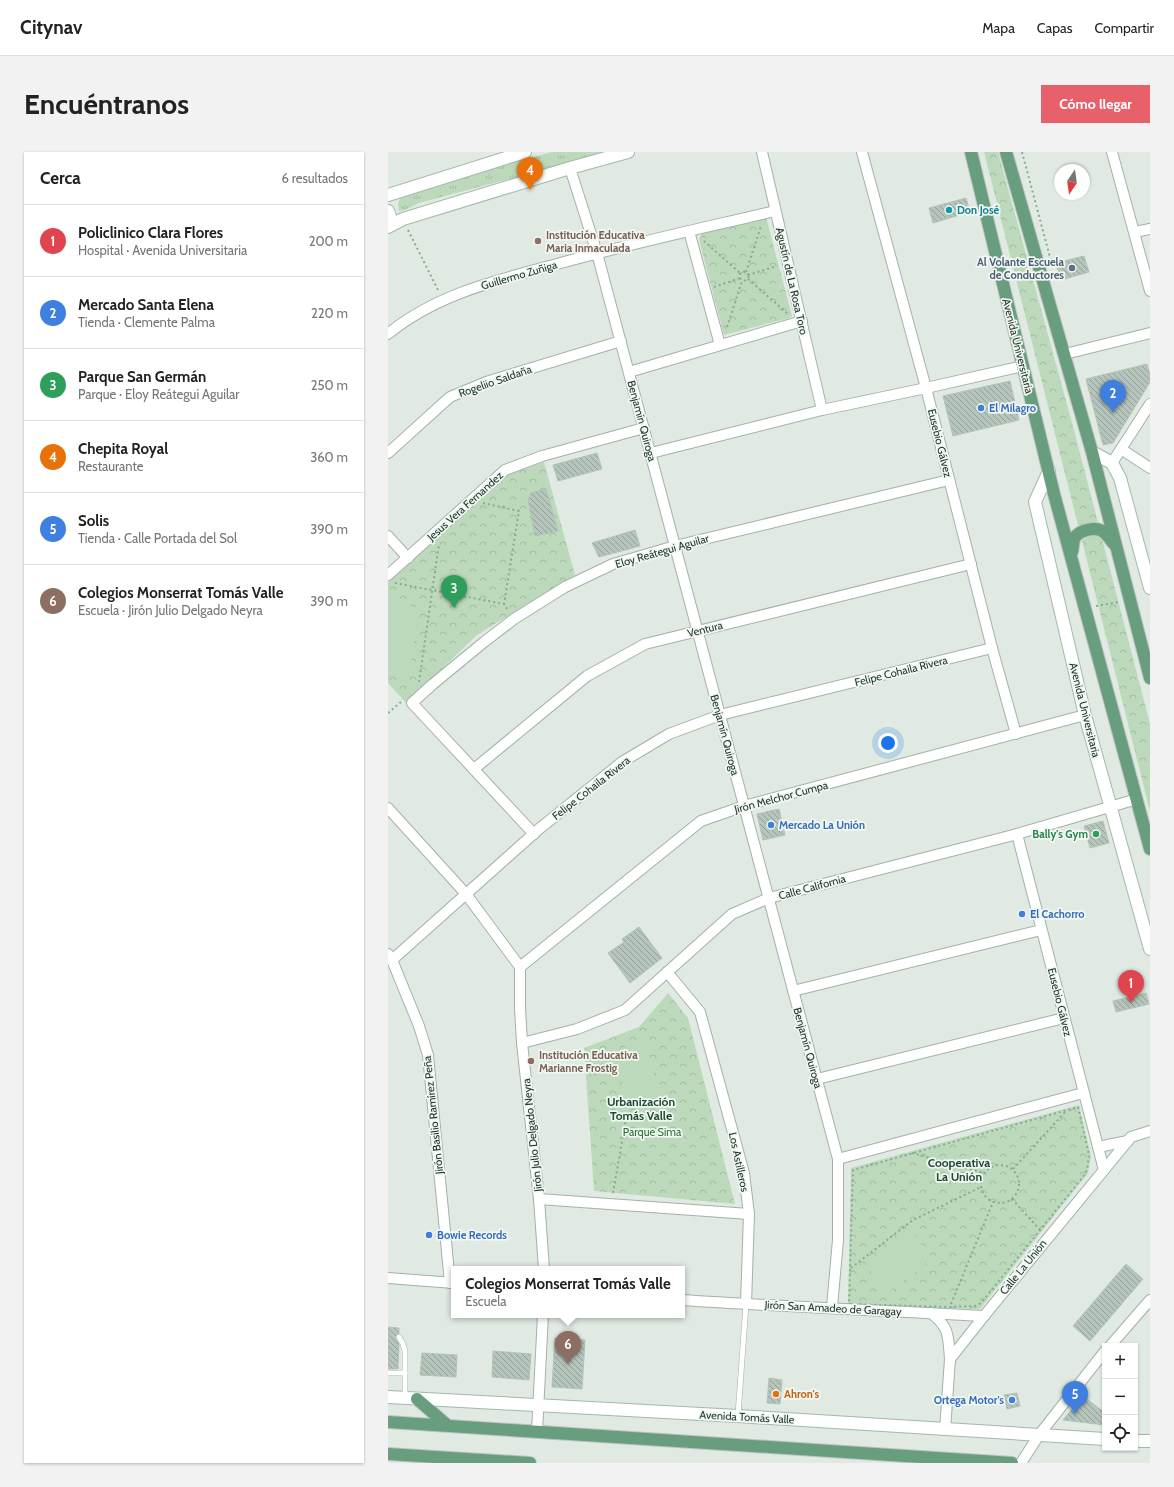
<!DOCTYPE html>
<html lang="es">
<meta charset="utf-8">
<style>
:root{--surface:#fff;--page:#f2f2f2;--text:#222;--muted:#767676;--line:#e0e0e0;--accent:#e8606a}
body{margin:0;font-family:Cabin,sans-serif;background:var(--page);color:var(--text)}
.controls{position:absolute;right:12px;bottom:12px;display:grid;overflow:hidden;border-radius:0px;box-shadow:0 1px 3px #0004}
.controls button{width:36px;height:36px;display:grid;place-items:center;padding:0;border:0;border-bottom:1px solid var(--line);background:var(--surface);color:var(--text);font:20px sans-serif}
.compass{position:absolute;left:666px;top:12px;width:36px;height:36px;border-radius:50%;background:var(--surface);box-shadow:0 1px 3px #0004;rotate:193deg}
.you{position:absolute;left:500px;top:591px;width:14px;height:14px;margin:-10px;border:3px solid #fff;border-radius:50%;background:#1a73e8;box-shadow:0 0 0 6px #1a73e833}
.badge{display:grid;place-items:center;width:26px;height:26px;border-radius:50%;background:var(--accent);color:#fff;font-size:13px;font-weight:700}
.pin{position:absolute;translate:-50% -33px;filter:drop-shadow(0 1px 2px #0008)}
.pin::after{content:'';position:absolute;top:21px;width:14px;height:12px;background:inherit;clip-path:polygon(0 0,100% 0,50% 100%)}
.popup{position:absolute;left:63px;top:1114px;width:234px;height:52px;box-sizing:border-box;display:grid;place-content:center;border-radius:0px;background:var(--surface);filter:drop-shadow(0 1px 3px #0005);font-size:13px;white-space:nowrap;color:var(--muted)}
.popup b{font-size:15px;color:var(--text)}
.popup::after{content:'';position:absolute;left:50%;top:100%;margin-left:-8px;border:8px solid transparent;border-top-color:var(--surface)}
.list{margin:0;padding:0;list-style:none}
h2{display:flex;justify-content:space-between;align-items:center;height:52px;margin:0;padding:0 16px;font-size:17px}
h2 small{font-size:13px;font-weight:400;color:var(--muted)}
.list li{display:grid;grid-template-columns:26px 1fr auto;gap:12px;align-items:center;box-sizing:border-box;height:72px;padding:0 16px;border-top:1px solid var(--line)}
.list b{display:block;font-size:15px;white-space:nowrap}
.list p{margin:0;font-size:13px;white-space:nowrap;color:var(--muted)}
.list em{font-size:13px;font-style:normal;color:var(--muted)}
.icon{flex:none;width:22px;height:22px;fill:none;stroke:currentColor;stroke-width:2;stroke-linecap:round;stroke-linejoin:round}
.map{position:relative;flex:none;width:762px;height:1311px;overflow:hidden;border-radius:0px}
header{display:flex;align-items:center;gap:24px;box-sizing:border-box;height:56px;padding:0 20px;background:var(--surface);border-bottom:1px solid var(--line)}
header strong{font-size:19px}
nav{display:flex;gap:22px;margin-inline-start:auto;font-size:14px}
.intro{display:flex;align-items:center;justify-content:space-between;box-sizing:border-box;height:96px;padding:0 24px}
h1{margin:0;font-size:28px}
.button{padding:10px 18px;border-radius:0px;background:var(--accent);color:#fff;font-size:14px;font-weight:700}
main{display:flex;gap:24px;padding:0 24px}
aside{flex:1;background:var(--surface);border-radius:0px;box-shadow:0 1px 3px #0004}
.map>svg:first-child{display:block}
.grass{fill:url(#grass-tufts)}
.forest{fill:url(#forest-crowns)}
.pitch{fill:#bcdabb}
.building{fill:url(#building-back-hatch);stroke:#b3c3b8}
.lines{fill:none;stroke-linecap:round;stroke-linejoin:round}
.service-casing{stroke:#a3b1a8;stroke-width:6}
.minor-casing{stroke:#a3b1a8;stroke-width:12}
.secondary-casing{stroke:#a3b8aa;stroke-width:14}
.primary-casing{stroke:#bdc4c0;stroke-width:14}
.path{stroke:#83ac92;stroke-width:2;stroke-dasharray:2 3;stroke-linecap:butt}
.service{stroke:#fff;stroke-width:5}
.minor{stroke:#fff;stroke-width:10}
.secondary{stroke:#fff;stroke-width:12}
.primary{stroke:#689d7e;stroke-width:12}
.culture-dot{fill:#0f9aa8;stroke:#f1f7f2;stroke-width:1.5}
.education-dot{fill:#8d6e63;stroke:#f1f7f2;stroke-width:1.5}
.service-dot{fill:#5c6f8a;stroke:#f1f7f2;stroke-width:1.5}
.shop-dot{fill:#3f7fe0;stroke:#f1f7f2;stroke-width:1.5}
.leisure-dot{fill:#2e9e5b;stroke:#f1f7f2;stroke-width:1.5}
.food-dot{fill:#e8710a;stroke:#f1f7f2;stroke-width:1.5}
.labels{text-anchor:middle;stroke-width:3.5;stroke-linejoin:round;paint-order:stroke}
.culture-label{font-size:11px;font-weight:bold;fill:#0d838f;stroke:#f1f7f2;text-anchor:start}
.education-label{font-size:11px;font-weight:bold;fill:#785e54;stroke:#f1f7f2;text-anchor:start}
.service-label{font-size:11px;font-weight:bold;fill:#4e5e75;stroke:#f1f7f2;text-anchor:end}
.street-label{font-size:11px;fill:#22392c;stroke:#f1f7f2}
.shop-label{font-size:11px;font-weight:bold;fill:#366cbe;stroke:#f1f7f2;text-anchor:start}
.leisure-label{font-size:11px;font-weight:bold;fill:#27864d;stroke:#f1f7f2;text-anchor:end}
.park-label{font-size:11px;fill:#2f6d34;stroke:#f1f7f2}
.food-label{font-size:11px;font-weight:bold;fill:#c56008;stroke:#f1f7f2;text-anchor:start}
.neighbourhood-label{font-size:12px;font-weight:bold;fill:#204a32;stroke:#f1f7f2}
</style>
<header>
<strong>Citynav</strong>
<nav><a>Mapa</a><a>Capas</a><a>Compartir</a></nav>
</header>
<div class="intro"><h1>Encuéntranos</h1><a class="button">Cómo llegar</a></div>
<main>
<aside>
<h2>Cerca<small>6 resultados</small></h2>
<ul class="list">
<li><span class="badge" style="background:#e0444e">1</span><div><b>Policlinico Clara Flores</b><p>Hospital · Avenida Universitaria</p></div><em>200 m</em></li>
<li><span class="badge" style="background:#3f7fe0">2</span><div><b>Mercado Santa Elena</b><p>Tienda · Clemente Palma</p></div><em>220 m</em></li>
<li><span class="badge" style="background:#2e9e5b">3</span><div><b>Parque San Germán</b><p>Parque · Eloy Reátegui Aguilar</p></div><em>250 m</em></li>
<li><span class="badge" style="background:#e8710a">4</span><div><b>Chepita Royal</b><p>Restaurante</p></div><em>360 m</em></li>
<li><span class="badge" style="background:#3f7fe0">5</span><div><b>Solis</b><p>Tienda · Calle Portada del Sol</p></div><em>390 m</em></li>
<li><span class="badge" style="background:#8d6e63">6</span><div><b>Colegios Monserrat Tomás Valle</b><p>Escuela · Jirón Julio Delgado Neyra</p></div><em>390 m</em></li>
</ul>
</aside>
<div class="map">
<svg width="762" height="1311" viewBox="0 0 762 1311">
<defs>
<pattern id="grass-tufts" width="24" height="20" patternUnits="userSpaceOnUse"><rect width="24" height="20" fill="#bcdabb"/><path d="M3 7l-1-3M5 7V3M7 7l1-3M15 17l-1-3M17 17v-4M19 17l1-3" fill="none" stroke="#a1bca1"/></pattern>
<pattern id="forest-crowns" width="20" height="18" patternUnits="userSpaceOnUse"><rect width="20" height="18" fill="#bcdabb"/><path d="M2 6a3 3 0 1 1 6 0M12 15a3 3 0 1 1 6 0" fill="none" stroke="#a1bca1"/></pattern>
<pattern id="building-back-hatch" width="6" height="6" patternUnits="userSpaceOnUse"><rect width="6" height="6" fill="#b6c5bb"/><path d="M-1 5l2 2M0 0l6 6M5-1l2 2" fill="none" stroke="#94a198"/></pattern>
</defs>
<rect width="100%" height="100%" fill="#e0eae3"/>
<path class="grass" d="M 164,0 L 222,0 L 31,51 L 17,58 L 11,59 L 10,52 L 12,46 L 44,32 Z"/>
<g class="forest">
<path d="M 596,0 L 610,0 L 686,278 L 762,572 L 762,659 Z"/>
<path d="M 378,65 L 404,164 L 401,166 L 336,183 L 311,88 L 314,82 Z"/>
<path d="M 156,310 L 187,423 L 89,483 L 18,551 L 0,531 L 0,430 L 117,323 Z"/>
<path d="M 280,841 L 300,866 L 347,1052 L 206,1039 L 196,896 L 251,875 Z"/>
<path d="M 691,953 L 703,1004 L 700,1021 L 592,1157 L 460,1153 L 463,1016 Z"/>
</g>
<g class="pitch">
<path d="M 0,452 L 30,455 L 22,521 L 0,519 Z"/>
<path d="M 259,891 L 271,945 L 239,952 L 227,898 Z"/>
<path d="M 523,1079 L 544,1106 L 500,1141 L 479,1114 Z"/>
</g>
<g class="building">
<path d="M 578,46 L 582,60 L 545,71 L 541,56 Z"/>
<path d="M 696,104 L 701,120 L 673,128 L 668,111 Z"/>
<path d="M 759,212 L 762,223 L 762,230 L 725,291 L 715,293 L 698,227 Z"/>
<path d="M 622,229 L 631,268 L 565,284 L 555,244 Z"/>
<path d="M 209,301 L 214,317 L 170,329 L 165,313 Z"/>
<path d="M 158,337 L 170,379 L 147,384 L 140,348 L 143,341 Z"/>
<path d="M 247,378 L 252,394 L 211,405 L 204,391 Z"/>
<path d="M 391,657 L 397,683 L 375,688 L 369,662 Z"/>
<path d="M 715,669 L 721,691 L 702,696 L 696,674 Z"/>
<path d="M 251,775 L 274,806 L 242,831 L 220,801 L 236,790 L 234,787 Z"/>
<path d="M 758,841 L 761,852 L 728,860 L 725,849 Z"/>
<path d="M 738,1112 L 755,1127 L 702,1189 L 685,1174 Z"/>
<path d="M 0,1175 L 11,1176 L 11,1181 L 7,1185 L 11,1192 L 10,1217 L 0,1217 Z"/>
<path d="M 167,1186 L 197,1188 L 194,1237 L 164,1235 Z"/>
<path d="M 105,1199 L 143,1202 L 141,1228 L 104,1225 Z"/>
<path d="M 34,1201 L 69,1203 L 68,1225 L 32,1223 Z"/>
<path d="M 381,1226 L 394,1228 L 392,1252 L 379,1251 Z"/>
<path d="M 629,1241 L 632,1254 L 619,1257 L 616,1243 Z"/>
<path d="M 695,1244 L 717,1261 L 717,1273 L 675,1268 Z"/>
</g>
<g class="lines">
<defs>
<g id="service">
<path d="M 11,1185 L 15,1192 L 17,1199 L 17,1245"/>
<path d="M 0,1221 L 17,1221"/>
<path d="M 350,1263 L 358,1152"/>
</g>
<g id="minor">
<path d="M 374,0 L 434,258"/>
<path d="M 474,0 L 538,236 L 604,496 L 628,582"/>
<path d="M 724,0 L 762,139"/>
<path d="M 182,16 L 209,101 L 450,1007 L 450,1088 L 444,1155"/>
<path d="M 301,79 L 332,193"/>
<path d="M 747,80 L 762,77"/>
<path d="M 0,182 C 48,142 110,128 169,112 C 241,92 315,76 387,59"/>
<path d="M 677,202 L 762,181"/>
<path d="M 241,220 L 414,169"/>
<path d="M 733,297 L 762,316"/>
<path d="M 0,301 L 62,245 L 98,230 L 233,189"/>
<path d="M 263,301 L 434,258 L 538,236 L 635,214"/>
<path d="M 724,311 L 762,252"/>
<path d="M 0,384 L 20,406"/>
<path d="M 0,423 L 117,318 L 154,304 L 256,276"/>
<path d="M 86,617 L 199,524 L 257,492 L 583,412"/>
<path d="M 0,656 L 78,742 L 132,815 L 132,856 L 134,891 L 151,1047 L 156,1117"/>
<path d="M 146,682 L 24,551 L 45,532 L 96,490 L 126,467 L 177,435 L 225,412 L 287,394 L 561,328"/>
<path d="M 629,682 L 716,1018"/>
<path d="M 0,802 L 4,808 L 31,874 L 40,903 L 62,1131"/>
<path d="M 4,808 L 151,677 L 234,610 L 281,582 L 332,563 L 604,496"/>
<path d="M 132,815 L 313,669 L 356,654 L 697,563"/>
<path d="M 279,820 L 312,860 L 356,1021 L 361,1062 L 358,1152"/>
<path d="M 405,839 L 653,778"/>
<path d="M 134,891 L 189,877 L 237,858 L 344,762 L 381,746 L 629,682 L 749,647"/>
<path d="M 429,927 L 676,866"/>
<path d="M 710,995 L 740,989"/>
<path d="M 450,1007 L 695,941"/>
<path d="M 151,1047 L 361,1062"/>
<path d="M 0,1126 L 66,1131"/>
<path d="M 294,1148 C 394,1155 495,1158 596,1164"/>
<path d="M 543,1161 C 562,1176 560,1184 562,1207"/>
<path d="M 722,1194 L 762,1148"/>
<path d="M 557,1278 L 562,1207 L 596,1164 L 743,985 L 762,979"/>
<path d="M 149,1279 L 155,1163"/>
<path d="M 633,1311 L 651,1283 L 717,1199"/>
</g>
<g id="secondary">
<path d="M 0,43 L 137,0"/>
<path d="M 0,59 L 5,72"/>
<path d="M 0,75 L 15,67 L 182,16 L 240,0"/>
<path d="M 704,300 L 724,311 L 732,326 L 762,436"/>
<path d="M 661,319 L 647,350 L 697,563 L 762,797"/>
<path d="M 0,1245 L 350,1264 L 717,1287"/>
<path d="M 747,1289 L 762,1289"/>
</g>
<g id="primary">
<path d="M 583,0 L 666,342 L 762,697"/>
<path d="M 618,0 L 704,300 L 762,526"/>
<path d="M 684,400 C 685,396 685,391 686,387 C 691,377 709,374 717,381 C 720,384 723,388 725,391"/>
<path d="M 29,1247 L 59,1273"/>
<path d="M 0,1270 L 624,1311"/>
<path d="M 0,1302 L 142,1311"/>
</g>
</defs>
<use href="#service" class="service-casing"/>
<use href="#minor" class="minor-casing"/>
<use href="#secondary" class="secondary-casing"/>
<use href="#primary" class="primary-casing"/>
<g class="path">
<path d="M 634,0 L 663,109"/>
<path d="M 20,78 L 51,140"/>
<path d="M 316,89 L 352,121"/>
<circle cx="356" cy="124" r="4.5"/>
<path d="M 358,120 L 373,74"/>
<path d="M 360,123 L 389,114"/>
<path d="M 360,127 L 400,162"/>
<path d="M 326,135 L 352,126"/>
<path d="M 339,175 L 354,129"/>
<path d="M 95,351 L 131,359 L 116,452 L 120,458"/>
<path d="M 7,431 L 116,452"/>
<path d="M 708,454 L 731,450"/>
<path d="M 31,530 L 51,392"/>
<path d="M 0,561 L 13,550"/>
<path d="M 690,955 L 701,1003 L 699,1018 L 695,1025 L 593,1151 L 587,1154 L 561,1155 L 461,1152 L 465,1018 Z"/>
<path d="M 524,1001 L 596,1021"/>
<circle cx="612" cy="1032" r="19"/>
<path d="M 625,1017 L 679,958"/>
<path d="M 225,1041 L 239,961"/>
<path d="M 624,1047 L 653,1079"/>
<path d="M 463,1116 L 525,1068 L 593,1035"/>
<path d="M 563,1152 L 605,1050"/>
</g>
<use href="#service" class="service"/>
<use href="#minor" class="minor"/>
<use href="#secondary" class="secondary"/>
<use href="#primary" class="primary"/>
</g>
<circle class="culture-dot" cx="561" cy="58" r="4"/>
<g class="education-dot">
<circle cx="150" cy="89" r="4"/>
<circle cx="143" cy="909" r="4"/>
</g>
<circle class="service-dot" cx="684" cy="116" r="4"/>
<g class="shop-dot">
<circle cx="593" cy="256" r="4"/>
<circle cx="383" cy="673" r="4"/>
<circle cx="634" cy="762" r="4"/>
<circle cx="41" cy="1083" r="4"/>
<circle cx="624" cy="1248" r="4"/>
</g>
<circle class="leisure-dot" cx="708" cy="682" r="4"/>
<circle class="food-dot" cx="388" cy="1242" r="4"/>
<g class="labels">
<g class="culture-label">
<text x="569" y="62">Don José</text>
</g>
<g class="education-label">
<text x="158" y="87">Institución Educativa<tspan x="158" dy="13">Maria Inmaculada</tspan></text>
<text x="151" y="907">Institución Educativa<tspan x="151" dy="13">Marianne Frostig</tspan></text>
</g>
<g class="service-label">
<text x="676" y="114">Al Volante Escuela<tspan x="676" dy="13">de Conductores</tspan></text>
</g>
<g class="street-label">
<text transform="translate(131 123) rotate(-16)" y="4">Guillermo Zuñiga</text>
<text transform="translate(404 129) rotate(77)" y="4">Agustín de La Rosa Toro</text>
<text transform="translate(630 194) rotate(76)" y="4">Avenida Universitaria</text>
<text transform="translate(107 229) rotate(-19)" y="4">Rogeliio Saldaña</text>
<text transform="translate(254 269) rotate(75)" y="4">Benjamín Quiroga</text>
<text transform="translate(552 291) rotate(76)" y="4">Eusebio Gálvez</text>
<text transform="translate(77 354) rotate(-42)" y="4">Jesus Vera Fernandez</text>
<text transform="translate(274 399) rotate(-16)" y="4">Eloy Reátegui Aguilar</text>
<text transform="translate(317 477) rotate(-14)" y="4">Ventura</text>
<text transform="translate(513 519) rotate(-14)" y="4">Felipe Cohaila Rivera</text>
<text transform="translate(697 558) rotate(76)" y="4">Avenida Universitaria</text>
<text transform="translate(337 583) rotate(75)" y="4">Benjamín Quiroga</text>
<text transform="translate(203 636) rotate(-38)" y="4">Felipe Cohaila Rivera</text>
<text transform="translate(393 645) rotate(-15)" y="4">Jirón Melchor Cumpa</text>
<text transform="translate(424 735) rotate(-15)" y="4">Calle California</text>
<text transform="translate(672 850) rotate(76)" y="4">Eusebio Gálvez</text>
<text transform="translate(420 896) rotate(75)" y="4">Benjamín Quiroga</text>
<text transform="translate(45 963) rotate(-96)" y="4">Jirón Basilio Ramírez Peña</text>
<text transform="translate(144 983) rotate(-96)" y="4">Jirón Julio Delgado Neyra</text>
<text transform="translate(351 1010) rotate(78)" y="4">Los Astilleros</text>
<text transform="translate(635 1115) rotate(-51)" y="4">Calle La Unión</text>
<text transform="translate(445 1156) rotate(3)" y="4">Jirón San Amadeo de Garagay</text>
<text transform="translate(359 1265) rotate(3)" y="4">Avenida Tomás Valle</text>
</g>
<g class="shop-label">
<text x="601" y="260">El Milagro</text>
<text x="391" y="677">Mercado La Unión</text>
<text x="642" y="766">El Cachorro</text>
<text x="49" y="1087">Bowie Records</text>
<text x="616" y="1252" text-anchor="end">Ortega Motor's</text>
</g>
<g class="leisure-label">
<text x="700" y="686">Bally's Gym</text>
</g>
<g class="park-label">
<text x="264" y="984">Parque Sima</text>
</g>
<g class="food-label">
<text x="396" y="1246">Ahron's</text>
</g>
<g class="neighbourhood-label">
<text x="253" y="954">Urbanización<tspan x="253" dy="14">Tomás Valle</tspan></text>
<text x="571" y="1015">Cooperativa<tspan x="571" dy="14">La Unión</tspan></text>
</g>
</g>
</svg>
<div class="controls">
<button>+</button>
<button>−</button>
<button><svg class="icon" aria-label="locate" viewBox="0 0 24 24"><circle cx="12" cy="12" r="6"/><path d="M12 2v4M12 18v4M2 12h4M18 12h4"/></svg></button>
</div>
<svg class="compass" viewBox="-18 -18 36 36"><path d="M0-13l5 13h-10z" fill="#e53935"/><path d="M0 13l5-13h-10z" fill="#767676"/></svg>
<div class="you"></div>
<div class="pin badge" style="left:743px;top:851px;background:#e0444e">1</div>
<div class="pin badge" style="left:725px;top:261px;background:#3f7fe0">2</div>
<div class="pin badge" style="left:66px;top:456px;background:#2e9e5b">3</div>
<div class="pin badge" style="left:142px;top:38px;background:#e8710a">4</div>
<div class="pin badge" style="left:687px;top:1262px;background:#3f7fe0">5</div>
<div class="pin badge" style="left:180px;top:1212px;background:#8d6e63">6</div>
<div class="popup"><b>Colegios Monserrat Tomás Valle</b>Escuela</div>
</div>
</main>
